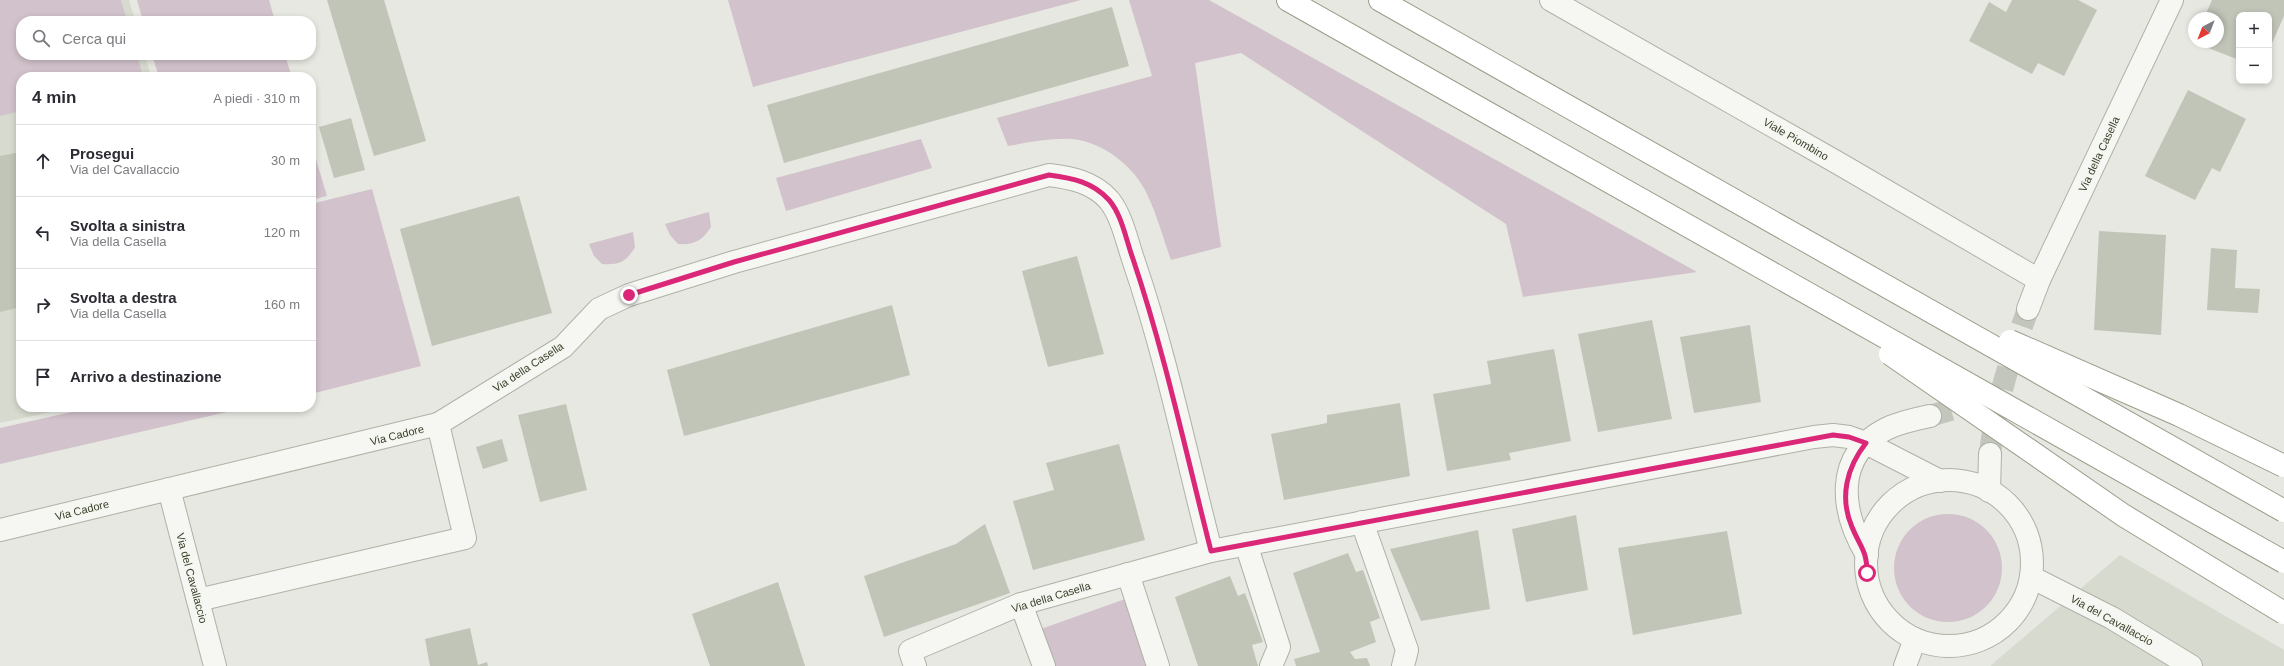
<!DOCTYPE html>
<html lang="it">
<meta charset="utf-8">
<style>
:root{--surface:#fff;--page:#f2f2f3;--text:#2b2b33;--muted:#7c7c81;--line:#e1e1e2}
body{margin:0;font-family:Arial,sans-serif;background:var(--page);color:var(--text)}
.controls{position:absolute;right:12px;top:12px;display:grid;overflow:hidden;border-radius:8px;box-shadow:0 2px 6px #0003}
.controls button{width:36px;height:36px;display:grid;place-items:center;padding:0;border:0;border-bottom:1px solid var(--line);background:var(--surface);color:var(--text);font:20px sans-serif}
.compass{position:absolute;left:2188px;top:12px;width:36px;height:36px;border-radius:50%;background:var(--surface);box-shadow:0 2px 6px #0003;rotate:222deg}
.stop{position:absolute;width:12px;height:12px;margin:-9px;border:3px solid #db2777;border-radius:50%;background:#fff}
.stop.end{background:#db2777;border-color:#fff;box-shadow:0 1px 4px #0008}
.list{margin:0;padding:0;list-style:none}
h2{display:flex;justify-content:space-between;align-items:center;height:52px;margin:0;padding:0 16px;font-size:17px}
h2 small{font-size:13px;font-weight:400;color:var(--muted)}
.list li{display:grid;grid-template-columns:26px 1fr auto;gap:12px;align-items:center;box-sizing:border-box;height:72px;padding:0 16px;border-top:1px solid var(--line)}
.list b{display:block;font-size:15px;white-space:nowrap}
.list p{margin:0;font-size:13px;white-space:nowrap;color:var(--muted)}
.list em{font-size:13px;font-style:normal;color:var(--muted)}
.icon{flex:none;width:22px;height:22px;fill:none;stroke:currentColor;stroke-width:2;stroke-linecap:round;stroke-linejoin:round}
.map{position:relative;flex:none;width:2284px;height:666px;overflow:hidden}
.search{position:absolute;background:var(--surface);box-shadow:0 2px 6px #0003;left:16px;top:16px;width:300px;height:44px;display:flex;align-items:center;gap:10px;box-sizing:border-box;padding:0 14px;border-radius:16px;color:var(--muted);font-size:15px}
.panel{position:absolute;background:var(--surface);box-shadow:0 2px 6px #0003;left:16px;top:72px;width:300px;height:340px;border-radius:16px}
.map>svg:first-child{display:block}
.built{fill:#d6dacf}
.green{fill:#d2c2cb}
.building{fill:#c1c5b8}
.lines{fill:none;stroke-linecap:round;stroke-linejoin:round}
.minor-tunnel{stroke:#c3c6bc;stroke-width:22;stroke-dasharray:22 11;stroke-linecap:butt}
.minor-casing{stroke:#aeb2a6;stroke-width:24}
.highway-casing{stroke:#979e89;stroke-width:24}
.minor{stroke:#f6f7f3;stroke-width:22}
.highway{stroke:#fff;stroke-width:22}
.highway-bridge-casing{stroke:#979e89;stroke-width:24;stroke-linecap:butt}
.highway-bridge{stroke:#fff;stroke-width:22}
.route{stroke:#db2777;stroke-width:5}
.labels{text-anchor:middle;stroke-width:3;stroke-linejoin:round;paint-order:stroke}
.street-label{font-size:11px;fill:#383f2a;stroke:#f4f6f0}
</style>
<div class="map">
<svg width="2284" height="666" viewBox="0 0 2284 666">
<rect width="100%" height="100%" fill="#e6e8e1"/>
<g class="built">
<path d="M 0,0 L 129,0 L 135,21 L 21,21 L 21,55 L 145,55 L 151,77 L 21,77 L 21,407 L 74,407 L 0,423 Z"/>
<path d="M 2120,555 L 2284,650 L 2284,666 L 1990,666 Z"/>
</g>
<g class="green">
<path d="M 0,0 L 121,0 L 127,21 L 21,21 L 21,55 L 137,55 L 143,77 L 21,77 L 21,111 L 0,116 Z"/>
<path d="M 137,0 L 269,0 L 275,21 L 143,21 Z"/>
<path d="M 728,0 L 1081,0 L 753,87 Z"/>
<path d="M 1129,0 L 1209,0 L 1697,272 L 1523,297 L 1506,224 L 1241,53 L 1195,63 L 1221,247 L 1171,260 C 1163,238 1157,215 1147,194 C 1134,166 1103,142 1072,139 C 1051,138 1029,142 1008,146 L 997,118 L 1152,76 Z"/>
<path d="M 152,55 L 285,55 L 292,77 L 159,77 Z"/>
<path d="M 921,139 L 932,168 L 786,211 L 776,178 Z"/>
<path d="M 311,143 L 327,196 L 311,200 Z"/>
<path d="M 372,189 L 421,366 L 311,394 L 311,204 Z"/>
<path d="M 709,212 L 711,227 C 702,241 694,245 678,244 L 670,235 L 665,224 Z"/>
<path d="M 633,232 L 635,247 C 626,262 620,265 602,264 L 594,256 L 589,244 Z"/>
<path d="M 94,407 L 249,407 L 0,464 L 0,428 Z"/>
<circle cx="1948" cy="568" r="54"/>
<path d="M 1128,598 L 1151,666 L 1054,666 L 1041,629 Z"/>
</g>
<g class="building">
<path d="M 327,0 L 384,0 L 426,141 L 374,156 Z"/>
<path d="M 2012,0 L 2078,0 L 2097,10 L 2064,76 L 2038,63 L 2032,74 L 1969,41 L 1989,2 L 2006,12 Z"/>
<path d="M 2212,0 L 2284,0 L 2284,16 L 2269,50 L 2269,15 L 2239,15 L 2239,60 L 2193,42 L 2218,42 L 2218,18 L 2204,18 Z"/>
<path d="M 1112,7 L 1129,66 L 784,163 L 767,105 Z"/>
<path d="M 2188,90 L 2246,119 L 2220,172 L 2212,168 L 2195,200 L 2145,176 Z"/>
<path d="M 351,118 L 365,170 L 334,178 L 319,127 Z"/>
<path d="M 21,152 L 21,307 L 0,312 L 0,156 Z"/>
<path d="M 519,196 L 552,313 L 432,346 L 400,229 Z"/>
<path d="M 2099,231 L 2166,235 L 2161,335 L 2094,330 Z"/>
<path d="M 2211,248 L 2237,250 L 2235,288 L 2260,289 L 2258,313 L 2207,310 Z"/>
<path d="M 1077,256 L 1104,354 L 1048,367 L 1022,271 Z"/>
<path d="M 892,305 L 910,375 L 684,436 L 667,370 Z"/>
<path d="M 1652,320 L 1672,419 L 1598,432 L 1578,334 Z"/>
<path d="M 1750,325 L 1761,402 L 1694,413 L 1680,337 Z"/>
<path d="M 1554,349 L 1571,441 L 1509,453 L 1511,460 L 1447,471 L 1433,394 L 1491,384 L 1487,361 Z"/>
<path d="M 1400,403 L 1410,476 L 1284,500 L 1271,434 L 1327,423 L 1327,415 Z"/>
<path d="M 566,404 L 587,490 L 540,502 L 518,415 Z"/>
<path d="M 502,439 L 508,461 L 483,469 L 476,447 Z"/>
<path d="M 1119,444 L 1145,540 L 1033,570 L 1013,501 L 1054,490 L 1046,463 Z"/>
<path d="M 1576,515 L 1588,590 L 1526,602 L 1512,529 Z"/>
<path d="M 985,524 L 1010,593 L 884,637 L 864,576 L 956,544 Z"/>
<path d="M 1478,530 L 1490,609 L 1421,621 L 1390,549 Z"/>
<path d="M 1727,531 L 1742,614 L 1633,635 L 1618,548 Z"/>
<path d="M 1348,553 L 1356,572 L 1363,570 L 1380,618 L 1370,622 L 1376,642 L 1350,652 L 1355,659 L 1367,658 L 1370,666 L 1296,666 L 1294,659 L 1320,652 L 1293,573 Z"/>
<path d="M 1230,576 L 1238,596 L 1245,593 L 1263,642 L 1252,645 L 1258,666 L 1198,666 L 1175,597 Z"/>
<path d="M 778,582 L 805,666 L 710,666 L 692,614 Z"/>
<path d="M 470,628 L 478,665 L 487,662 L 488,666 L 430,666 L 425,639 Z"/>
</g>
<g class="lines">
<g class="minor-tunnel">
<path d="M 1930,416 L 1980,401"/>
<path d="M 1990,454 C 1996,400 2010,360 2028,309"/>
</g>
<defs>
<g id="minor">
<path d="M 1551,0 L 1838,163 L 2039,280"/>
<path d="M 2028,309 L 2039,280 L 2172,0"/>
<path d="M 438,424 L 563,347 L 599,309 L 629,295 L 734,262 L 1049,175 C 1072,178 1093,182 1109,200 C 1122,216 1127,242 1134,262 C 1166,356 1186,454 1211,551"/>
<circle cx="1949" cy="563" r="83"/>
<path d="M 169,489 L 215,666"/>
<path d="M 1989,491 L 1990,454"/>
<path d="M 1362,522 L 1407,650 L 1403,666"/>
<path d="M 0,530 L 438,424 L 465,538 L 198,600"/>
<path d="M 1246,544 L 1279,647 L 1271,666"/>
<path d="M 1867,555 C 1841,512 1833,456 1886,429 C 1900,422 1916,419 1930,416"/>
<path d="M 1128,574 L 1158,666"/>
<path d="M 2031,577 L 2112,618 L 2191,666"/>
<path d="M 1021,604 L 1044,666"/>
<path d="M 915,666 L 910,651 L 1021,604 L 1211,551 L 1814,437 L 1833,435 L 1849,437 L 1866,443 L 1940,481"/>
<path d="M 1905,666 L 1915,639"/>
</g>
<g id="highway">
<path d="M 1288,0 L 1509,125"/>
<path d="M 1380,0 L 1523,81"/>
</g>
</defs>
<use href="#minor" class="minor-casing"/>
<use href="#highway" class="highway-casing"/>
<use href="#minor" class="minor"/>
<use href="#highway" class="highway"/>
<defs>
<g id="highway-bridge">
<path d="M 1523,81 L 2284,511"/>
<path d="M 1509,125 L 2284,562"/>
<path d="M 2010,341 L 2179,415 L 2284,466"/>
<path d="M 1890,354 L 2123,515 L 2284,613"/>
</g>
</defs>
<use href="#highway-bridge" class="highway-bridge-casing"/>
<use href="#highway-bridge" class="highway-bridge"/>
</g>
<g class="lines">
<path class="route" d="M 629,295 L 734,262 L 1049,175 C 1072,178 1093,182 1109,200 C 1122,215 1126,240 1133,259 C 1165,354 1186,453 1211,551 L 1833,435 L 1849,437 L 1866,443 C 1847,467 1839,497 1852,527 C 1860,547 1867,550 1867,573"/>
</g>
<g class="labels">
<g class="street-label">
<text transform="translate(1796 139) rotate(30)" y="4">Viale Piombino</text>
<text transform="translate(2099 154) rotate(-65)" y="4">Via della Casella</text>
<text transform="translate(528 367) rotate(-33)" y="4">Via della Casella</text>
<text transform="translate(397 435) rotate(-14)" y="4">Via Cadore</text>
<text transform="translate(82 510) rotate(-14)" y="4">Via Cadore</text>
<text transform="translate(192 578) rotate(75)" y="4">Via del Cavallaccio</text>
<text transform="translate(1051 597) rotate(-17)" y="4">Via della Casella</text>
<text transform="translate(2112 620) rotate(29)" y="4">Via del Cavallaccio</text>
</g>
</g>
</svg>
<div class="controls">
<button>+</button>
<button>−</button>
</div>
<svg class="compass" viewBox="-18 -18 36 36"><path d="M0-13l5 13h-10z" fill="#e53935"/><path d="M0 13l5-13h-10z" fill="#7c7c81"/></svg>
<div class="stop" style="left:1867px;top:573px"></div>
<div class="stop end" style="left:629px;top:295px"></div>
<div class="search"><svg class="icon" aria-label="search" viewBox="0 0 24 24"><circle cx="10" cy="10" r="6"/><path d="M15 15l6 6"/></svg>Cerca qui</div>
<section class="panel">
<h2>4 min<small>A piedi · 310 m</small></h2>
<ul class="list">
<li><svg class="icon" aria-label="ahead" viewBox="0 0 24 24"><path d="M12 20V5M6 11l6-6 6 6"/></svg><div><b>Prosegui</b><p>Via del Cavallaccio</p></div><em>30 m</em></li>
<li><svg class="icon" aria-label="left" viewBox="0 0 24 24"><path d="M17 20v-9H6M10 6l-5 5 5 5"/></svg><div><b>Svolta a sinistra</b><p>Via della Casella</p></div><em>120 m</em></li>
<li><svg class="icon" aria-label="right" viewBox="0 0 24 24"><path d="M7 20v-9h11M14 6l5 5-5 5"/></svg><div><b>Svolta a destra</b><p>Via della Casella</p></div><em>160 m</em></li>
<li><svg class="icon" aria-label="arrive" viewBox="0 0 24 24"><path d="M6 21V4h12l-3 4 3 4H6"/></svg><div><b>Arrivo a destinazione</b></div></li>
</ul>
</section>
</div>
